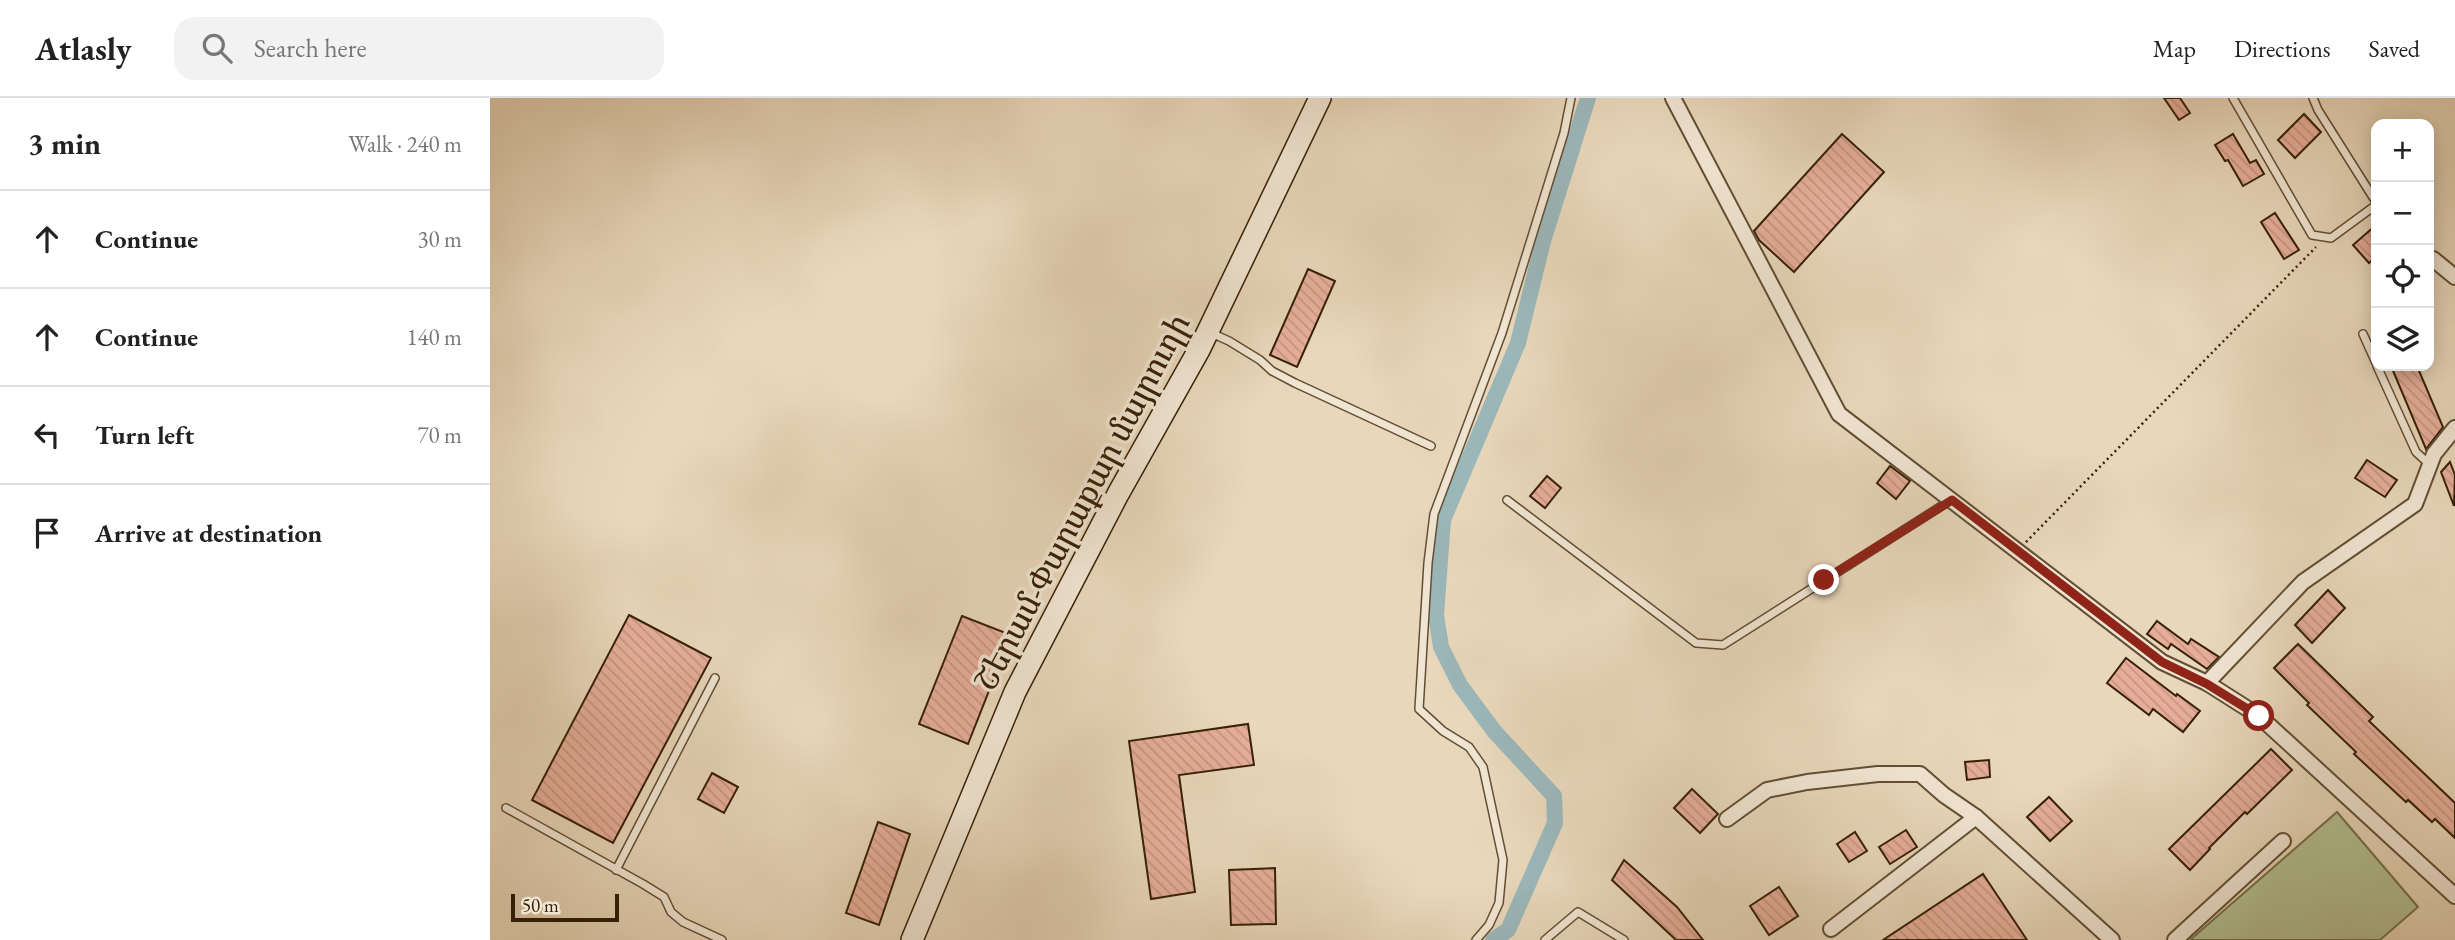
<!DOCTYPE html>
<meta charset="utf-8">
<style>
:root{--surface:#fff;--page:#f2f2f2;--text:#222;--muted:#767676;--line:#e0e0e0}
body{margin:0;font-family:"EB Garamond","Noto Serif Armenian",serif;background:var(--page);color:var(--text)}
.controls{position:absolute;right:21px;top:21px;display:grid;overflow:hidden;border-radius:14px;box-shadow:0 4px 18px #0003}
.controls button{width:63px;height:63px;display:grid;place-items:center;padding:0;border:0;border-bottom:2px solid var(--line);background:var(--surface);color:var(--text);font:35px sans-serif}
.scale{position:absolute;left:21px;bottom:18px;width:108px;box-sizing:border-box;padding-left:7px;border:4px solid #362006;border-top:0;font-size:19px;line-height:24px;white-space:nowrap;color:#362006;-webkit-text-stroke:5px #f0e5d2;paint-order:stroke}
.stop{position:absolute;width:21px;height:21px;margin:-16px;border:5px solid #8f2418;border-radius:50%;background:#fff}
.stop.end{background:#8f2418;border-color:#fff;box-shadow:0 2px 7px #0008}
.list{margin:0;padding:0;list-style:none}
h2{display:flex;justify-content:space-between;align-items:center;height:91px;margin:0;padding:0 28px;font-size:30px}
h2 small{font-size:23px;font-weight:400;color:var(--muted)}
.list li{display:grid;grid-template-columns:46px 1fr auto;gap:21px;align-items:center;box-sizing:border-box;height:98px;padding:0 28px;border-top:2px solid var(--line)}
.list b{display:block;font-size:26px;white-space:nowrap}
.list em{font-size:23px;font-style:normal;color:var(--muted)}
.icon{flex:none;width:38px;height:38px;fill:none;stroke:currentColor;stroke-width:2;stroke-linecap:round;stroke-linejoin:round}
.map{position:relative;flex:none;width:1965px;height:842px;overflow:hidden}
header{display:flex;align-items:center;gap:42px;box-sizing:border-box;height:98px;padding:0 35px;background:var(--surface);border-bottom:2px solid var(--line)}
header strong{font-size:33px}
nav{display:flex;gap:38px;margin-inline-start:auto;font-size:24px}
.search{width:490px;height:63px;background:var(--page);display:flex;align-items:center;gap:18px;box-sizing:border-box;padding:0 24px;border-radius:21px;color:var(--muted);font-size:26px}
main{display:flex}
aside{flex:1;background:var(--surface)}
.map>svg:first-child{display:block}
.grass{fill:#b3bf92;stroke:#74704c;stroke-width:2}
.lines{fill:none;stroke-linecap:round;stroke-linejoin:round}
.canal{stroke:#9bb7ba;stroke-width:16}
.building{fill:url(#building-back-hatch);stroke:#362006;stroke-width:2}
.lane-casing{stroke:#624e33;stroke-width:10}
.street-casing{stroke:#624e33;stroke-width:18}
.secondary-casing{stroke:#362006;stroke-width:24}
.path{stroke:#362006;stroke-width:2.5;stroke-dasharray:2 3.5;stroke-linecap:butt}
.lane{stroke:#f0e5d2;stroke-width:7}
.street{stroke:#f0e5d2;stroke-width:14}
.secondary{stroke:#f0e5d2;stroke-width:21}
.route{stroke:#8f2418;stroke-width:9}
.labels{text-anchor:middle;stroke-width:7;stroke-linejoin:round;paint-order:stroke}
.street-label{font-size:32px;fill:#362006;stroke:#f0e5d2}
</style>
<header>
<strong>Atlasly</strong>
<div class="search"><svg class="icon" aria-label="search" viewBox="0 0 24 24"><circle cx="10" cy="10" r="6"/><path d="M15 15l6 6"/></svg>Search here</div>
<nav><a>Map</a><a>Directions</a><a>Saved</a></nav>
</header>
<main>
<aside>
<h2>3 min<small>Walk · 240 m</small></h2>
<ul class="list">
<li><svg class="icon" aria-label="ahead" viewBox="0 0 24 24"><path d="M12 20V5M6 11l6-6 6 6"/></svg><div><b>Continue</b></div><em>30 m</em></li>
<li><svg class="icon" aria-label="ahead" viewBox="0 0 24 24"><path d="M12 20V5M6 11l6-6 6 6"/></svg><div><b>Continue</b></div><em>140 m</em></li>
<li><svg class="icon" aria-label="left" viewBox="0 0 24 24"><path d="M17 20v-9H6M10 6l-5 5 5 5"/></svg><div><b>Turn left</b></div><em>70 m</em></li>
<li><svg class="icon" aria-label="arrive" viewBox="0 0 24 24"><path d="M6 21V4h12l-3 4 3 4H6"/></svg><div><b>Arrive at destination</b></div></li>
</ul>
</aside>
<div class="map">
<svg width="1965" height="842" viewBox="0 0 1965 842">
<defs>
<pattern id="building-back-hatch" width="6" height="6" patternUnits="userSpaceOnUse" patternTransform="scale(1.75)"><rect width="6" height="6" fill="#e6ae99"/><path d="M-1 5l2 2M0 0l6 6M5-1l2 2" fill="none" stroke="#c69582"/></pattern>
</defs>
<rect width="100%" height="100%" fill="#e8d7ba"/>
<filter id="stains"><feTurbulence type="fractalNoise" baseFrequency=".00286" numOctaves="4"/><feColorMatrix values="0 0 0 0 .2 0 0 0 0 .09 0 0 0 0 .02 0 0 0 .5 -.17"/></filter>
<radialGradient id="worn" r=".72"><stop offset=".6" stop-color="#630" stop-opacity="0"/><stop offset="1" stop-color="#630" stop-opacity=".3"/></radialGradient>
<path class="grass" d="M 1847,714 L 1928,809 L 1890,842 L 1700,842 Z"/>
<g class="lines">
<path class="canal" d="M 1003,842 L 1018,832 L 1065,725 L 1064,698 L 1004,633 L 970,587 L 951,549 L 946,517 L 953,422 L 1028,245 L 1053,143 L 1098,0"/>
</g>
<g class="building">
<path d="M 1674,0 L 1690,0 L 1700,15 L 1689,22 Z"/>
<path d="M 1814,16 L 1831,34 L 1805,60 L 1788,42 Z"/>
<path d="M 1352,36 L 1394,74 L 1304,174 L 1269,142 L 1264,133 Z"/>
<path d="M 1743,36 L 1760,65 L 1766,62 L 1774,76 L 1753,88 L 1738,62 L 1735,63 L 1725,47 Z"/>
<path d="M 1785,115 L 1809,152 L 1794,161 L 1771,124 Z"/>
<path d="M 1886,127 L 1886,159 L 1879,165 L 1863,147 Z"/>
<path d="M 818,171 L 845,183 L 807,269 L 780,257 Z"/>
<path d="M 1901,268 L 1927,268 L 1953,329 L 1936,351 Z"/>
<path d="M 1877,362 L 1907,382 L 1895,399 L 1865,380 Z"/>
<path d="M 1960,364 L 1965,377 L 1964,408 L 1951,374 Z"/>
<path d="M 1400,368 L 1420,383 L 1406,401 L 1387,385 Z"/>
<path d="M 1057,378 L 1071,390 L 1055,410 L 1040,398 Z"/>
<path d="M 1838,492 L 1855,510 L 1822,545 L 1805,527 Z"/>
<path d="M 139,517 L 221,560 L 123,745 L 42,702 Z"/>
<path d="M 472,518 L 521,537 L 478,646 L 429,626 Z"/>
<path d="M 1667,523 L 1698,546 L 1701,541 L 1729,559 L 1717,571 L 1681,546 L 1678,551 L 1657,536 Z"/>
<path d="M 1808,546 L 1883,619 L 1879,623 L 1965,705 L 1965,740 L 1945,721 L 1942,724 L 1918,702 L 1916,704 L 1864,656 L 1866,654 L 1817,607 L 1819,605 L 1784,570 Z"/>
<path d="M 1636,560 L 1686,598 L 1687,596 L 1710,613 L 1693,634 L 1663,611 L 1659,617 L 1617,585 Z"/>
<path d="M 758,626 L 764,667 L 689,677 L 705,794 L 661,801 L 639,643 Z"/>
<path d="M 1781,651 L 1802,672 L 1757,716 L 1755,714 L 1719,750 L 1720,751 L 1700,772 L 1679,751 Z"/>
<path d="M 1499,662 L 1500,679 L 1477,682 L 1475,664 Z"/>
<path d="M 222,675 L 248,689 L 234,715 L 208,701 Z"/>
<path d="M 1202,691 L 1228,716 L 1210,735 L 1184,710 Z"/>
<path d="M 1559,699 L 1582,723 L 1560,743 L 1537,719 Z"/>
<path d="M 388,724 L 420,736 L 389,827 L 356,815 Z"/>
<path d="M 1416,732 L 1427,749 L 1400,766 L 1389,749 Z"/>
<path d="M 1365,734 L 1377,753 L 1359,764 L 1347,746 Z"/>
<path d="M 1134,762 L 1187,809 L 1213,842 L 1186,842 L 1122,782 Z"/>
<path d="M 785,770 L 786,826 L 741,827 L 739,772 Z"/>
<path d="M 1493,776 L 1537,842 L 1393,842 Z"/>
<path d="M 1289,789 L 1308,818 L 1279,837 L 1260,808 Z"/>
</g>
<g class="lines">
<defs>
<g id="lane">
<path d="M 1743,0 L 1822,137 L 1841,140 L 1886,107"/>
<path d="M 1823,0 L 1828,12 L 1886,104"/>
<path d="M 719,234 L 739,243 L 770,262 L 782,273 L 805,285 L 941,348"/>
<path d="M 1873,236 L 1886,265"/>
<path d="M 1887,268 L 1926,354 L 1939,366"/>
<path d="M 1017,402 L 1206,545 L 1233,547 L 1461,402"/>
<path d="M 16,710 L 153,786 L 174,799 L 181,814 L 193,824 L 232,842"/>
<path d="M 126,772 L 225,580"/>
<path d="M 986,842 L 999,827 L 1009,805 L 1013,762 L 993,669 L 979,649 L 953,633 L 929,611 L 938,465 L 944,416 L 1012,235 L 1074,35 L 1081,0"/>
<path d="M 1055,842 L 1088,814 L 1134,842"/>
</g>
<g id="street">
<path d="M 1183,0 L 1349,316 L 1672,564 L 1717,585 L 1769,618 L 1965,798"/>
<path d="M 1943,161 L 1965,179"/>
<path d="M 1717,585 L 1813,484 L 1925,406 L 1944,356 L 1965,330"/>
<path d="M 1237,721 L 1277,692 L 1317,684 L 1388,676 L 1430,676 L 1454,697 L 1486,719 L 1622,842"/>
<path d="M 1341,831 L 1486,719"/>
<path d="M 1685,842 L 1793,743"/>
</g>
<path id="secondary" d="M 422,842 L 525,594 L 628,396 L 710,250 L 830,0"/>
</defs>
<use href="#lane" class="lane-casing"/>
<use href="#street" class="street-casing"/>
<use href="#secondary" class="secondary-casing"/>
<path class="path" d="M 1536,444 L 1826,149"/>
<use href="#lane" class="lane"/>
<use href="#street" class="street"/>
<use href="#secondary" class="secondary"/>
</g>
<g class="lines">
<path class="route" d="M 1334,482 L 1462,402 L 1672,564 L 1717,586 L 1769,618"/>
</g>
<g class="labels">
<g class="street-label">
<text transform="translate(592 404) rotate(-62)" y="11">Շերամ-Փարաքար մայրուղի</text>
</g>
</g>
<rect width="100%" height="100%" filter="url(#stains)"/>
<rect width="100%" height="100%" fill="url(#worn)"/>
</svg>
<div class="controls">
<button>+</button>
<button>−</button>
<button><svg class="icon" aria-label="locate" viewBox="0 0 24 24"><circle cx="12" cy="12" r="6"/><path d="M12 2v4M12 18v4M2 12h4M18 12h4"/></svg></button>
<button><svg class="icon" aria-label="layers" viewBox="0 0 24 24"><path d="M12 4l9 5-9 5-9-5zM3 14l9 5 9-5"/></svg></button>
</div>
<div class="scale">50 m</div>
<div class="stop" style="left:1769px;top:618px"></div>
<div class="stop end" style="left:1334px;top:482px"></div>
</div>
</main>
